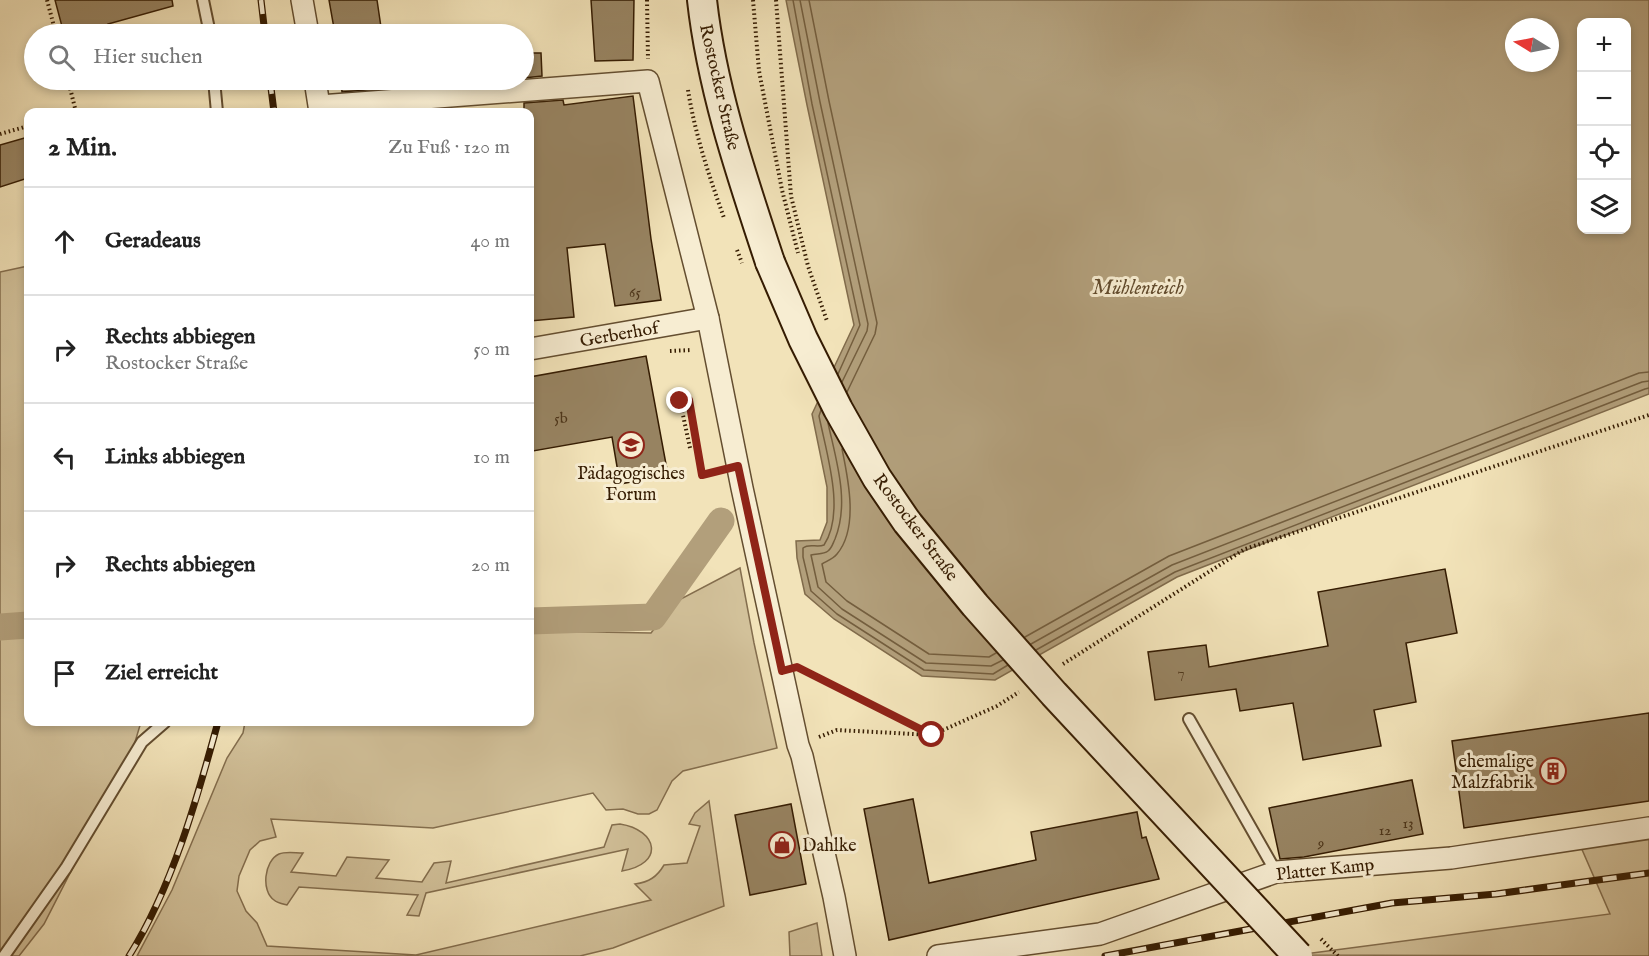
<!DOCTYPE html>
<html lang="de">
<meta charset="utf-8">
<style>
:root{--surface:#fff;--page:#f6f6f6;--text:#222;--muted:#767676;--line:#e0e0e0}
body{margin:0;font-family:"IM FELL English",serif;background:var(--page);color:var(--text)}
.controls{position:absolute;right:18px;top:18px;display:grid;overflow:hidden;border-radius:12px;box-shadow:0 3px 9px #0003}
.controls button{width:54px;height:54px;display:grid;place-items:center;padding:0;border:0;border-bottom:2px solid var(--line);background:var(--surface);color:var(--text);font:30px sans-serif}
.compass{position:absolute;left:1505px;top:18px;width:54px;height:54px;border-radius:50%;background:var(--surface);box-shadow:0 3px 9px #0003;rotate:280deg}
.stop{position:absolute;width:18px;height:18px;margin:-14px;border:4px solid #8f2418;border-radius:50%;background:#fff}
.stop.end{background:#8f2418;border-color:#fff;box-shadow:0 2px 6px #0008}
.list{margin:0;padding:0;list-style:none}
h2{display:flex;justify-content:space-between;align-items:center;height:78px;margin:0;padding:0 24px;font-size:26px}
h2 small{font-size:20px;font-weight:400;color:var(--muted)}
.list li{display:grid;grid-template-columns:39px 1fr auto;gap:18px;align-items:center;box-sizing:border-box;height:108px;padding:0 24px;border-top:2px solid var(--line)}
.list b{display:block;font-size:22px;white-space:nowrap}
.list p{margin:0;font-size:20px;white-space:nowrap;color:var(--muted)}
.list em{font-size:20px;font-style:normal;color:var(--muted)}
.icon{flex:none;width:33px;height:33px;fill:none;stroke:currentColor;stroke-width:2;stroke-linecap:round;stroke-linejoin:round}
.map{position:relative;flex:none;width:1649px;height:956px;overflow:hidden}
.search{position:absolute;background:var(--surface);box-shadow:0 3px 9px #0003;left:24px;top:24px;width:510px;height:66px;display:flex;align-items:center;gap:15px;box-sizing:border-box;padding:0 21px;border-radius:33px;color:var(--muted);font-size:22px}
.panel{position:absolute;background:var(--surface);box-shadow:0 3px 9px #0003;left:24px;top:108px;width:510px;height:618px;border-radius:12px}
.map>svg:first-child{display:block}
.green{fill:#d2c19a;stroke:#846e4e;stroke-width:1.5}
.water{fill:#b29f7b;stroke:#806b4b;stroke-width:1.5;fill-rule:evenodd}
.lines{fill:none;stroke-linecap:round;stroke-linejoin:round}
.shore{stroke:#745e3e;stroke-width:1.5}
.canal{stroke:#b29f7b;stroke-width:27}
.building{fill:#978361;stroke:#351c02;stroke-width:1.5}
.service-casing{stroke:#644e30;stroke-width:14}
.minor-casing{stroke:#644e30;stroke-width:24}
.secondary-casing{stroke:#351c02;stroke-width:32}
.path{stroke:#351c02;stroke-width:4;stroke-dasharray:1.5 3;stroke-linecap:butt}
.service{stroke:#f7edd2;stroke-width:10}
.minor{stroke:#f7edd2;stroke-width:21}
.secondary{stroke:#f7edd2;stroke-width:28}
.rail-casing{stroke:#351c02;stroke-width:7}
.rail{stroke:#f7edd2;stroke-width:4.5;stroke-dasharray:14;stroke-linecap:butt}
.secondary-bridge-casing{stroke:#351c02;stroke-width:32;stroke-linecap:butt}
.path-bridge{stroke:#351c02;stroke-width:4;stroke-dasharray:1.5 3;stroke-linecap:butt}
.secondary-bridge{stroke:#f7edd2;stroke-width:28}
.route{stroke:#8f2418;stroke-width:8}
.labels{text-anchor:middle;stroke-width:6;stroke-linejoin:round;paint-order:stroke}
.number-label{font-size:15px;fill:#4e361a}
.street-label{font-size:18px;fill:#351c02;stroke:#f7edd2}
.poi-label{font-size:18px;fill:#351c02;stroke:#f7edd2}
.water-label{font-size:20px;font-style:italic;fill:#614a2c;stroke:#f7edd2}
</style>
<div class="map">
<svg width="1649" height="956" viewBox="0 0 1649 956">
<rect width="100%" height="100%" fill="#f2e3b9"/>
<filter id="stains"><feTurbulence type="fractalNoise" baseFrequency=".00333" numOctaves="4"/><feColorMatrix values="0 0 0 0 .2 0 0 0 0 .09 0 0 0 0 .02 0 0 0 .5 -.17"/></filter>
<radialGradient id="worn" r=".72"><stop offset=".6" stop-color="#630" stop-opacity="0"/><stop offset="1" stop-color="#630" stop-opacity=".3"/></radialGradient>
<g class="green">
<path d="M 28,266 L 28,722 L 141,722 L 132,752 L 44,924 L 19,956 L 0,956 L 0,272 Z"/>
<path d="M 740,568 L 754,643 L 777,748 L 683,771 L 672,781 L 657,810 L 649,814 L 638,814 L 623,809 L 606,810 L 593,793 L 433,828 L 271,819 L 276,837 L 260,841 L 250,850 L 239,876 L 237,891 L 246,911 L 257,923 L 267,946 L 416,955 L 651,900 L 635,884 C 649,882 657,877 664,865 L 687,863 L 700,826 L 689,824 L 695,813 L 709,801 L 724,906 L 613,948 L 580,956 L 137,956 L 172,890 L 227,758 L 243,733 L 245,722 L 530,722 L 530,633 L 537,631 L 651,633 L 675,602 Z"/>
<path d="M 620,824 C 658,830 665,864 622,871 L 628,849 L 426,893 L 419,916 L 407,915 L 418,895 L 299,887 L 287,905 C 283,904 277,903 274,900 C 261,891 264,861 279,854 C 286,851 295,853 303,853 L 291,872 L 336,876 L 347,857 L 389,860 L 376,878 L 422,882 L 434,863 L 451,861 L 446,883 L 604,847 L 612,825 Z"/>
<path d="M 1649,828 L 1649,956 L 1297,955 L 1610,914 L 1577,838 Z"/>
<path d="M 817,923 L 822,956 L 790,956 L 789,932 Z"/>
</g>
<path class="water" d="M 786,0 L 1649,0 L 1649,394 L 1177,577 L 995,680 L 922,676 L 834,619 L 805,594 L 797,558 L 796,541 L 820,540 L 827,522 L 827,487 L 812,414 L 854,325 L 807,105 ZM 1582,22 L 1626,22 L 1626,230 L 1582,230 ZM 1514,27 L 1550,27 L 1550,63 L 1514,63 Z"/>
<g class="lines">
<g class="shore">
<path d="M 793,0 L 812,104 L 860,325 L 838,374"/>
<path d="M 800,0 L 820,102 L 868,324 L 867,331 L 842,382"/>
<path d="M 809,0 L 829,101 L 877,323 L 875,334 L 847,392"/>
<path d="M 821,410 L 819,416 C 826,452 846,512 824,545 C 817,548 809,543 803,548 L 803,557 L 811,591 L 837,614 L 924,670 L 993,674 L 1008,665"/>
<path d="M 828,423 C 836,460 850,502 835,539 C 833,543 832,548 828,551 C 823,555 816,553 811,555 L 818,587 L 842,609 L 926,663 L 991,666 L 1003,660"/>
<path d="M 842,449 C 848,478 859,528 837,554 C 833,559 827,561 822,564 L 826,582 L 847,601 L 929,654 L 989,657 L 996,653"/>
<path d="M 1025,637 L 1169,556 L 1639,373 L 1649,372"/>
<path d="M 1031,644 L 1172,565 L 1642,382 L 1649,381"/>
<path d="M 1036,650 L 1175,572 L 1645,389 L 1649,388"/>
</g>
<g class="canal">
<path d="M 530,621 L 653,617 L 721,521"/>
<path d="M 0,627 L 28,625"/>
</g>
</g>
<g class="building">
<path d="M 55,0 L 172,0 L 173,6 L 108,24 L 111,34 L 64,34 Z"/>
<path d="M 329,0 L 377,0 L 382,34 L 335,34 Z"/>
<path d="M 591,0 L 634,0 L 633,60 L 595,61 Z"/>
<path d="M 524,53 L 541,53 L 542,76 L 524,78 Z"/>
<path d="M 341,80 L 441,80 L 441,84 L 342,92 Z"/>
<path d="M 633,96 L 651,239 L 661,300 L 615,306 L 605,244 L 567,248 L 574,317 L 530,321 L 530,112 L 524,112 L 524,103 L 563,100 L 564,105 Z"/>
<path d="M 28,137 L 28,178 L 0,187 L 0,145 Z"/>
<path d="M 646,356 L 668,475 L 620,484 L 612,437 L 533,451 L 530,429 L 530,377 Z"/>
<path d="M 1445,569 L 1457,633 L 1406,643 L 1416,702 L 1374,710 L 1381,746 L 1303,760 L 1293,703 L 1240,711 L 1236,689 L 1155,700 L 1148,652 L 1206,645 L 1209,667 L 1328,646 L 1318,592 Z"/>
<path d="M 1649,713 L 1649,801 L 1464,828 L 1452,741 Z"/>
<path d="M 1412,780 L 1423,834 L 1304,857 L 1280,859 L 1269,808 Z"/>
<path d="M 913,799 L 929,883 L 1036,860 L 1031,832 L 1137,812 L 1142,838 L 1146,837 L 1159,879 L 889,940 L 864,809 Z"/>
<path d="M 791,804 L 806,884 L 750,895 L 735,815 Z"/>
</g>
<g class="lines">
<defs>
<g id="service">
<path d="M 203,0 L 210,34"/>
<path d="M 214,80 L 217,112"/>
<path d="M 1189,719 L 1276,872"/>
<path d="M 4,956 L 66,868 L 142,742 L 165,722"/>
</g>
<g id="minor">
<path d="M 302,0 L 308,34"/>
<path d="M 315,80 L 320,112"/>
<path d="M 320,106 L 648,81 L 708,318 L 742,488 L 798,745 L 802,756 L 834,897 L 845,956"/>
<path d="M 530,349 L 708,318"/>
<path d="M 938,956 L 1100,934 L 1276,872 L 1451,858 L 1649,828"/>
</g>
<path id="secondary" d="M 702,0 C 712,90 742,177 770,262"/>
</defs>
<use href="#service" class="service-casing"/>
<use href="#minor" class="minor-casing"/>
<use href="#secondary" class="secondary-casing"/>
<g class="path">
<path d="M 47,0 L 56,34"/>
<path d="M 647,0 L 648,59"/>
<path d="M 753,0 L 759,71 L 782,190 L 798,253"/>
<path d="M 776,0 L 791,196 L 808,266 L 827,321"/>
<path d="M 68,80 L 76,112 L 74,112"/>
<path d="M 688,90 C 695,134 709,176 724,218"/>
<path d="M 0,134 L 28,126"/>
<path d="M 670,351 L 692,350"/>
<path d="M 690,448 L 680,401 L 689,400 L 702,475 L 717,472"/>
<path d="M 1063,664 L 1245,549 L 1649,415"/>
<path d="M 807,672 L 928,733"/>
<path d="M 819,737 L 837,730 L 932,735 L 997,706 L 1019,692"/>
</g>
<use href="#service" class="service"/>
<use href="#minor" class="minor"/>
<use href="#secondary" class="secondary"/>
<defs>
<g id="rail">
<path d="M 261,0 L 265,34"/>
<path d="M 270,80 L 274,112"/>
<path d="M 129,956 C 172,888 197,799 218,722"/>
<path d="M 1105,956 L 1392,903 L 1496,894 L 1649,873"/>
</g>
</defs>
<use href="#rail" class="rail-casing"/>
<use href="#rail" class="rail"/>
<defs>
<path id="secondary-bridge" d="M 770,262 L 803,339 L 838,409 L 877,478 L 907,522 L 975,605 L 1054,694 L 1298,956"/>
</defs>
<use href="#secondary-bridge" class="secondary-bridge-casing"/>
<g class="path-bridge">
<path d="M 737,250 L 742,263"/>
<path d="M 1321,939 L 1338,956"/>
</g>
<use href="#secondary-bridge" class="secondary-bridge"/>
</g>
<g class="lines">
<path class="route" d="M 680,401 L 689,400 L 702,475 L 738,466 L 782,671 L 797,667 L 932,735"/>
</g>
<defs>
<symbol id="university-ring" viewBox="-11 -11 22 22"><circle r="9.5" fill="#f7edd2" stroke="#8f2418" stroke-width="1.5"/><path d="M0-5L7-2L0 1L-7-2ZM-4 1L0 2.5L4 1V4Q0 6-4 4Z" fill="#8f2418"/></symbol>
<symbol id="building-ring" viewBox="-11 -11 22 22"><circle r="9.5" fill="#f7edd2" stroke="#8f2418" stroke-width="1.5"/><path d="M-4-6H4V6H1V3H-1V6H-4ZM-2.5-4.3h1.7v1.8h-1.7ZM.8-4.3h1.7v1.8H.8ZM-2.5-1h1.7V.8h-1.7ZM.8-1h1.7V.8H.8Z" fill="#8f2418"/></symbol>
<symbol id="shop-ring" viewBox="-11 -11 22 22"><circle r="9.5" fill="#f7edd2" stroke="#8f2418" stroke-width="1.5"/><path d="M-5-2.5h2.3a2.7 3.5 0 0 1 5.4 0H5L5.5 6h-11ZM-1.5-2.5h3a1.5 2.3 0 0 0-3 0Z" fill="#8f2418"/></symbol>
</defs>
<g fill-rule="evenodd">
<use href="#university-ring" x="616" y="430" width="30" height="30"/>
<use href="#building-ring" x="1538" y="756" width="30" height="30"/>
<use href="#shop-ring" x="767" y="830" width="30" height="30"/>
</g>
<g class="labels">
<g class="number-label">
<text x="635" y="297">65</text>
<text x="561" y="423">5b</text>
<text x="1181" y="677">7</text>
<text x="1408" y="828">13</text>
<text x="1385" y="835">12</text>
<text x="1321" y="848">9</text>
</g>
<g class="street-label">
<text transform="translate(720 87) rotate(77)" y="6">Rostocker Straße</text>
<text transform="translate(619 334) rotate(-10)" y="6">Gerberhof</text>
<text transform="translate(916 527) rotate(53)" y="6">Rostocker Straße</text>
<text transform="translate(1325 869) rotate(-6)" y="6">Platter Kamp</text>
</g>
<g class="poi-label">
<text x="631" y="479">Pädagogisches<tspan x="631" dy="21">Forum</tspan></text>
<text x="1534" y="767" text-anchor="end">ehemalige<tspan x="1534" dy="21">Malzfabrik</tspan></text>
<text x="802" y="851" text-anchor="start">Dahlke</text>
</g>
<g class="water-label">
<text x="1138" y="294">Mühlenteich</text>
</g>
</g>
<rect width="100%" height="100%" filter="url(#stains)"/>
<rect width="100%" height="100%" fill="url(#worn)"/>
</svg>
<div class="controls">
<button>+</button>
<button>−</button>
<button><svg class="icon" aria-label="locate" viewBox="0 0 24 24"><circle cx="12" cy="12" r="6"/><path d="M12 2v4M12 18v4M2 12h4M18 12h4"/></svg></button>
<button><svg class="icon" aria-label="layers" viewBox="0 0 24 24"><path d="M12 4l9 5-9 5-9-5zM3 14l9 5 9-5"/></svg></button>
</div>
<svg class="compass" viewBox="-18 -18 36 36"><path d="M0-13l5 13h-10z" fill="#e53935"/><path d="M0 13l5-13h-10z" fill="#767676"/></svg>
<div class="stop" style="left:932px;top:735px"></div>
<div class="stop end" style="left:680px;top:401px"></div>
<div class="search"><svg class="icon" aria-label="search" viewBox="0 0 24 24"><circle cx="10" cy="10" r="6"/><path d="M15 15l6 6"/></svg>Hier suchen</div>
<section class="panel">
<h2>2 Min.<small>Zu Fuß · 120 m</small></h2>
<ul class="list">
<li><svg class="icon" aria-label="ahead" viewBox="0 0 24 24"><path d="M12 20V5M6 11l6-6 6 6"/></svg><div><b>Geradeaus</b></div><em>40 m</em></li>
<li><svg class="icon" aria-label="right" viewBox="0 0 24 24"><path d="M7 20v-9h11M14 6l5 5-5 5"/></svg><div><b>Rechts abbiegen</b><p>Rostocker Straße</p></div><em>50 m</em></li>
<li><svg class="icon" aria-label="left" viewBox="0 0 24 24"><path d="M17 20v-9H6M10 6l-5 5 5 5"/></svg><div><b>Links abbiegen</b></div><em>10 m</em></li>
<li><svg class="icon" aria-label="right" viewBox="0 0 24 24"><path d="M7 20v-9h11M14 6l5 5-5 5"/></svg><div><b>Rechts abbiegen</b></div><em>20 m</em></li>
<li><svg class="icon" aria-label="arrive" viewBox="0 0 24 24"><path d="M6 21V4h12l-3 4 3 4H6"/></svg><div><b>Ziel erreicht</b></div></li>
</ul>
</section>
</div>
